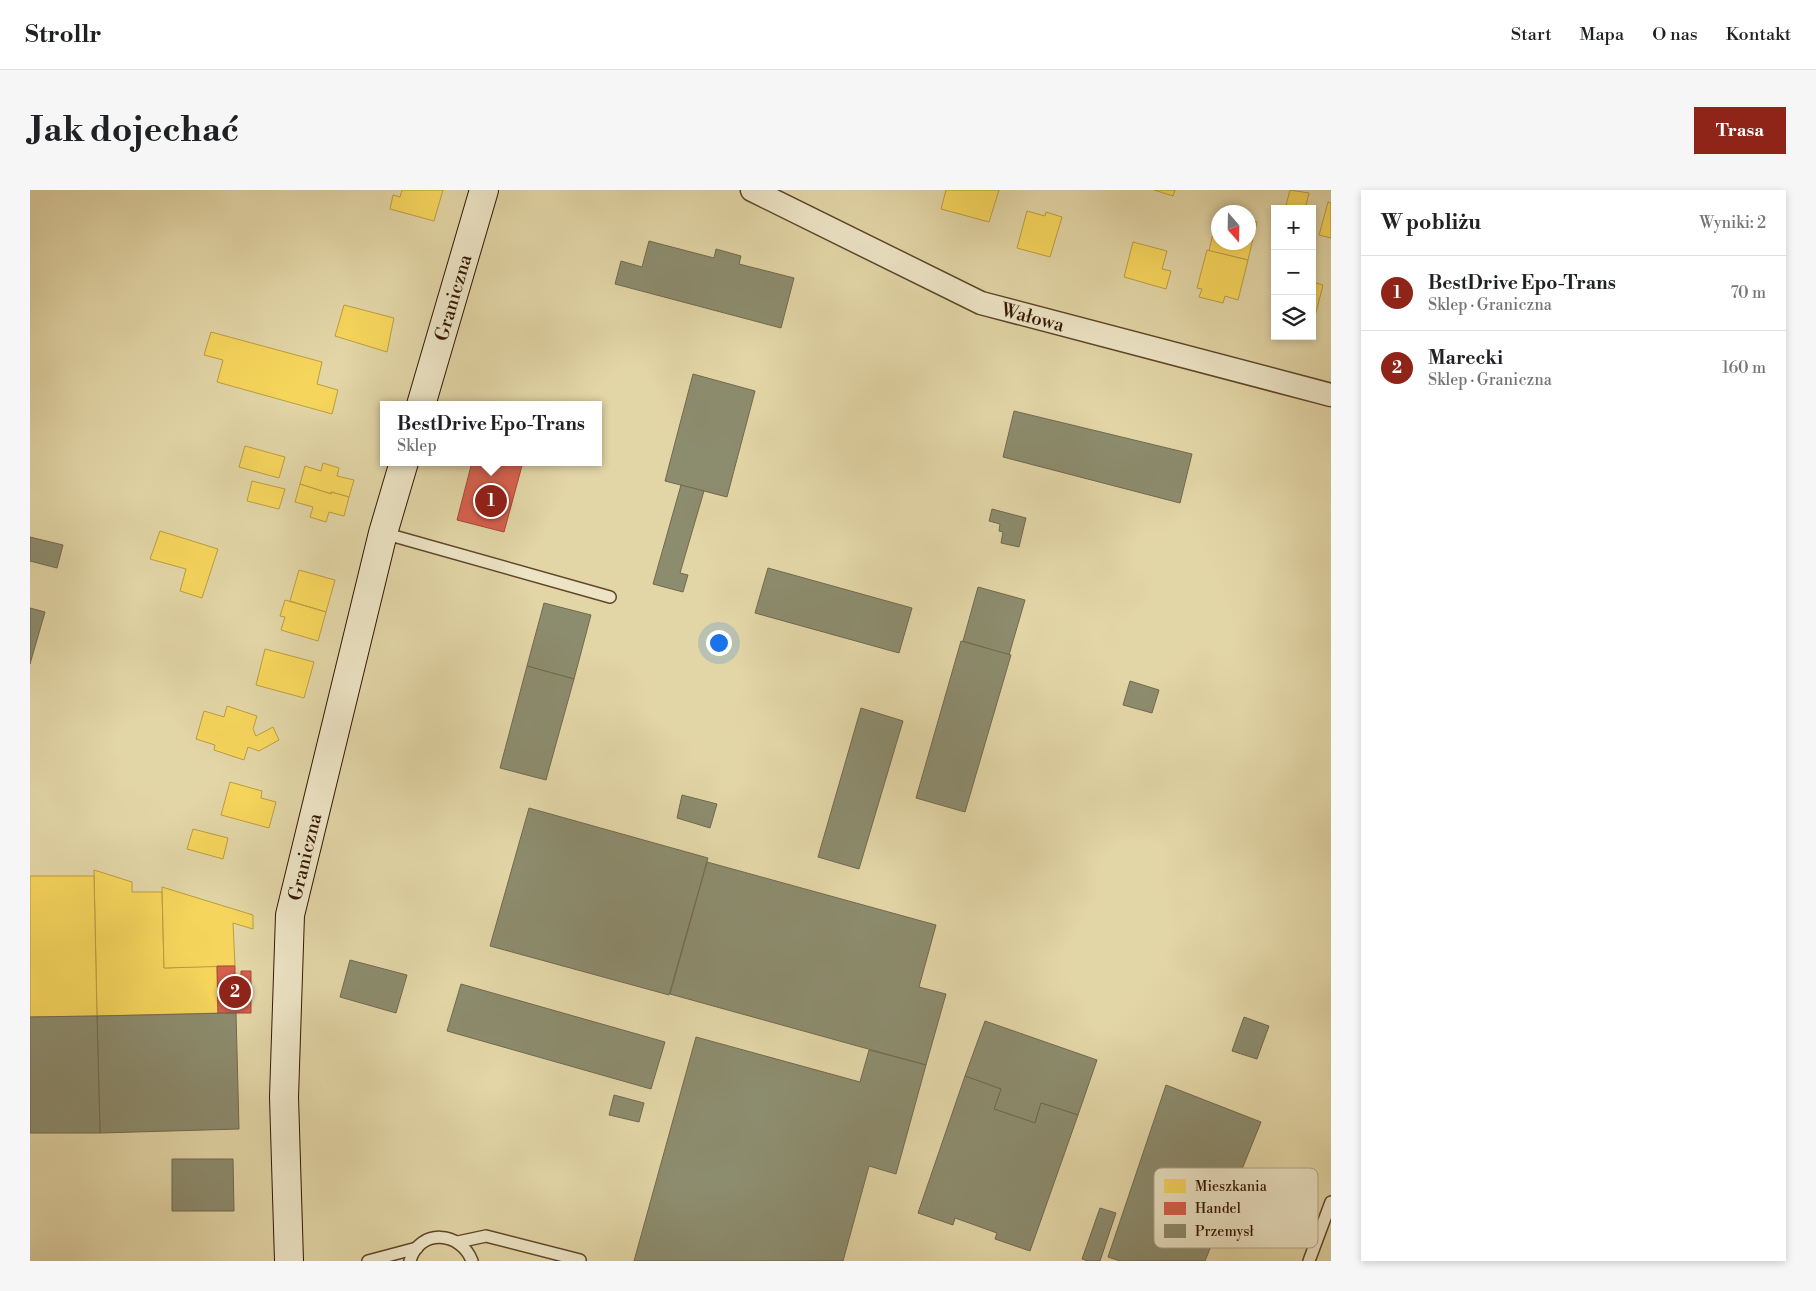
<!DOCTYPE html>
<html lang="pl">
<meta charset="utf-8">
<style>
:root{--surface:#fff;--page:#f6f6f6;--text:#202124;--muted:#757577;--line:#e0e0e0;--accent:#8f2418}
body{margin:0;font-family:"Libre Bodoni",serif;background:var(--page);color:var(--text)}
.controls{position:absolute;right:15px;top:15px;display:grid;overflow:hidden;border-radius:0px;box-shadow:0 2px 8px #0003}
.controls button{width:45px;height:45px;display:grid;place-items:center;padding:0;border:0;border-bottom:1px solid var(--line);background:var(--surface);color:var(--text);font:25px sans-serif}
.compass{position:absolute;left:1181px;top:15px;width:45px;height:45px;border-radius:50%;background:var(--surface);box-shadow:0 2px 8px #0003;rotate:160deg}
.you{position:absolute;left:688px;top:452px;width:18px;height:18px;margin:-12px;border:4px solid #fff;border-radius:50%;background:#1a73e8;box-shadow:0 0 0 8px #1a73e833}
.badge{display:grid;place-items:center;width:32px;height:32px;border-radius:50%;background:var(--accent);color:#fff;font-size:16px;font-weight:700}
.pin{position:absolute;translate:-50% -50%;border:2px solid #fff;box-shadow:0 1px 5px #0006}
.popup{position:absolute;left:350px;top:211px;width:222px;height:65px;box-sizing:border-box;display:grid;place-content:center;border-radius:0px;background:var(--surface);filter:drop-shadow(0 1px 4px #0005);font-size:16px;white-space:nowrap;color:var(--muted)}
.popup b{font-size:19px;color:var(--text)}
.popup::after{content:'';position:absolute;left:50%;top:100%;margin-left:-10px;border:10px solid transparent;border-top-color:var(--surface)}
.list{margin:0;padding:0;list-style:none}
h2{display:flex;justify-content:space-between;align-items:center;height:65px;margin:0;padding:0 20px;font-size:21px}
h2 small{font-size:16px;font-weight:400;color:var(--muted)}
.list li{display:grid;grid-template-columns:32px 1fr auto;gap:15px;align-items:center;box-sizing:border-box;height:75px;padding:0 20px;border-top:1px solid var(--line)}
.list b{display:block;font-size:19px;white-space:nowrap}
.list p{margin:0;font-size:16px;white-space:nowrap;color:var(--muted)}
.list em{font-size:16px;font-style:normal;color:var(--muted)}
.icon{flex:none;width:28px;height:28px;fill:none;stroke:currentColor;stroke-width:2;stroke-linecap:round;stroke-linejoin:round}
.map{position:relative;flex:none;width:1301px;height:1071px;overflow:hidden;border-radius:0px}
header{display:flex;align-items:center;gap:30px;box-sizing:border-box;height:70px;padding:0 25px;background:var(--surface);border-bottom:1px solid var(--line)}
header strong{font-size:24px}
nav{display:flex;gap:28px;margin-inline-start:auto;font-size:18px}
.intro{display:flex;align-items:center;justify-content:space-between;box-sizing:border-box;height:120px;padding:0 30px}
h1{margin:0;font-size:35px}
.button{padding:12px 22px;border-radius:0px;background:var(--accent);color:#fff;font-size:18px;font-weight:700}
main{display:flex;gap:30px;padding:0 30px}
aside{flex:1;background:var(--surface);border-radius:0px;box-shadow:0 2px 8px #0003}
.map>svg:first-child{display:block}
.homes{fill:#f6d55c;stroke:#bc9c40}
.shops{fill:#d6604d;stroke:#a54a36}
.industry{fill:#8c8c6e;stroke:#72694d}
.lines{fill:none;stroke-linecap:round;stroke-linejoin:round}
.lane-casing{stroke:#60462a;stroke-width:14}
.street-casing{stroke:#60462a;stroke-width:25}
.secondary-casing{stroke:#341700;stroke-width:30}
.lane{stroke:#ece4c5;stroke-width:11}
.street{stroke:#ece4c5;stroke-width:22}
.secondary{stroke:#ece4c5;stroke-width:28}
.labels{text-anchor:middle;stroke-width:5;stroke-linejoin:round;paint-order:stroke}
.street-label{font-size:19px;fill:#341700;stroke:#ece4c5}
.key{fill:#ece4c5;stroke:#b5a68a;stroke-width:1}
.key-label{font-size:14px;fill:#341700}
</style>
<header>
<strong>Strollr</strong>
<nav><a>Start</a><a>Mapa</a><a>O nas</a><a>Kontakt</a></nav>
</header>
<div class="intro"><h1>Jak dojechać</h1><a class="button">Trasa</a></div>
<main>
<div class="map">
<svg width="1301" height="1071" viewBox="0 0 1301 1071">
<rect width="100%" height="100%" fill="#e2d5a6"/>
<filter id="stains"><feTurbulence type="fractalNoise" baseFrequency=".004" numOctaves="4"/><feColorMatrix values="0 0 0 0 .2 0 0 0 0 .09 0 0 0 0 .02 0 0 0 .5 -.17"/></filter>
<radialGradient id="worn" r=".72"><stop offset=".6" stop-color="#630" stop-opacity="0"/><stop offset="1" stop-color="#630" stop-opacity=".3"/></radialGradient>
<g class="homes">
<path d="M 372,0 L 413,0 L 404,31 L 360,19 L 363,5 L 370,7 Z"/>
<path d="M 916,0 L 969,0 L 959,32 L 911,19 Z"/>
<path d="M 1124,0 L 1145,0 L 1143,6 Z"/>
<path d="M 1260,0 L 1279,3 L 1275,19 L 1255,19 Z"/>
<path d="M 1298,12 L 1301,13 L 1301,48 L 1289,45 Z"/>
<path d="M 997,21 L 1015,26 L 1016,22 L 1032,27 L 1020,67 L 987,58 Z"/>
<path d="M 1188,22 L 1190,22 L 1188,22 L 1188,52 L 1218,52 L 1218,30 L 1227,32 L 1218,70 L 1179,61 Z"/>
<path d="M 1103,52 L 1137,61 L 1132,79 L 1141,81 L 1136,99 L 1094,87 Z"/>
<path d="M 1177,60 L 1218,70 L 1208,110 L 1195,106 L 1193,113 L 1169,107 L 1172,99 L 1167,98 Z"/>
<path d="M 1282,92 L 1293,95 L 1284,130 L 1282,130 Z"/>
<path d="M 314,115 L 364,128 L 357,162 L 305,146 Z"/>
<path d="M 181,142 L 292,172 L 287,194 L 308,200 L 302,224 L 187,192 L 193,170 L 174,165 Z"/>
<path d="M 215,256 L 255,267 L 249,288 L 209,277 Z"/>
<path d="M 293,273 L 309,278 L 307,286 L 324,290 L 319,307 L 301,302 L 301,304 L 270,294 L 275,276 L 291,281 Z"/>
<path d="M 222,291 L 255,299 L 249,319 L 217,311 Z"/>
<path d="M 270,294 L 301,304 L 301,302 L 319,307 L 314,326 L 299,322 L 296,332 L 280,327 L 283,317 L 265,312 Z"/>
<path d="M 130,341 L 188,359 L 172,408 L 150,401 L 156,379 L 120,369 Z"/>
<path d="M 269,380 L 305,390 L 296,422 L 260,411 Z"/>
<path d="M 255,410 L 296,422 L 288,451 L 251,440 L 255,427 L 250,426 Z"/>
<path d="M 235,459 L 284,472 L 274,508 L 226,495 Z"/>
<path d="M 197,516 L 227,526 L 223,539 L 226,546 L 243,537 L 249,550 L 229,561 L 218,557 L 214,570 L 184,560 L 185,555 L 166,549 L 174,521 L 194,527 Z"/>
<path d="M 200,592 L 232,601 L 231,608 L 246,612 L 239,638 L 191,625 Z"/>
<path d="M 163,639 L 198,648 L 193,669 L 157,659 Z"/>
<path d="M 64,680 L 102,692 L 102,702 L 132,702 L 134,778 L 187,776 L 188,823 L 67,826 Z"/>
<path d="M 0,686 L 64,686 L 67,826 L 0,827 Z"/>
<path d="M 132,697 L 223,725 L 223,739 L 203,733 L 205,776 L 134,778 Z"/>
</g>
<g class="shops">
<path d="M 442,272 L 493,272 L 474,342 L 427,330 Z"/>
<path d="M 187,776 L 205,776 L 205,787 L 211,787 L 211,781 L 221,781 L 221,823 L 188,823 Z"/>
</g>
<g class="industry">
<path d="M 619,51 L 684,68 L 686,59 L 711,66 L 709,74 L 764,88 L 751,138 L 585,94 L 591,71 L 612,77 Z"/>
<path d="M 663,184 L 725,201 L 697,307 L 635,291 Z"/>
<path d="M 984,221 L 1162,264 L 1150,313 L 973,267 Z"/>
<path d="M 651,295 L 674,301 L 650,383 L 658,385 L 653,402 L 623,394 Z"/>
<path d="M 962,319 L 996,328 L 989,357 L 971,353 L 973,342 L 969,341 L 970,334 L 959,331 Z"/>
<path d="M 0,347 L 33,355 L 27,378 L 0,371 Z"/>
<path d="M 738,378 L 882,418 L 869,463 L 725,423 Z"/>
<path d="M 948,397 L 995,410 L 979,465 L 933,451 Z"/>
<path d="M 514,413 L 561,425 L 544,489 L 497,476 Z"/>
<path d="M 0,418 L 15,422 L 0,474 Z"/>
<path d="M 931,451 L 981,465 L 935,622 L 886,608 Z"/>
<path d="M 497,476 L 544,489 L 516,590 L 470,578 Z"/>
<path d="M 1100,491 L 1129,500 L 1122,523 L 1093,515 Z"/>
<path d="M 831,518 L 873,531 L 829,679 L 788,667 Z"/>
<path d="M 652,605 L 687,614 L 680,638 L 647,628 Z"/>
<path d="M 499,618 L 678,668 L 639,805 L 460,756 Z"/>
<path d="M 677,672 L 906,735 L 889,797 L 916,804 L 896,875 L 640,804 Z"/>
<path d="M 320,770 L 377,785 L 366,823 L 310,807 Z"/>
<path d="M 431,794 L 635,852 L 621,899 L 417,841 Z"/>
<path d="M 206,823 L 209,939 L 70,943 L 67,826 Z"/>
<path d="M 67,826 L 70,943 L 0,943 L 0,827 Z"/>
<path d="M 1214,827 L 1239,836 L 1227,869 L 1202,861 Z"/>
<path d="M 955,831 L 1067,870 L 1048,925 L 1011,913 L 1005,933 L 964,919 L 971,899 L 935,886 Z"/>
<path d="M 666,847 L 830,892 L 839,860 L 896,875 L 866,984 L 839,976 L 813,1071 L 604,1071 Z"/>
<path d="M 935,886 L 971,899 L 964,919 L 1005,933 L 1011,913 L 1048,925 L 1000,1061 L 965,1049 L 967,1043 L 925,1028 L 923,1035 L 888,1023 Z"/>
<path d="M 1136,895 L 1231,932 L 1175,1071 L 1090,1071 L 1078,1067 Z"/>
<path d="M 584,905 L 614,913 L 609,932 L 579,925 Z"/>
<path d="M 142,969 L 203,969 L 204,1021 L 142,1021 Z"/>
<path d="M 1070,1018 L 1086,1023 L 1070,1071 L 1058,1071 L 1052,1069 Z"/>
</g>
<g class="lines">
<defs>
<g id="lane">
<path d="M 353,343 L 580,407"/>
<path d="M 428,1052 L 456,1046 L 550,1070"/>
<path d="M 338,1071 L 387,1058"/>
<path d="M 380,1071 C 389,1038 431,1041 442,1071"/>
<path d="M 1279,1071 L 1301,1012"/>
</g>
<g id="street">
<path id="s1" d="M 722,0 L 951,113 L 1301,205"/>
</g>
<g id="secondary">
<path id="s2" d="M 391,215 L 454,0"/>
<path id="s3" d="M 259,1071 L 254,907 L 260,725 L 353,343 L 374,272"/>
</g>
</defs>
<use href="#lane" class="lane-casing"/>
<use href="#street" class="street-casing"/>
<use href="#secondary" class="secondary-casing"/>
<use href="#lane" class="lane"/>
<use href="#street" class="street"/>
<use href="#secondary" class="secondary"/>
</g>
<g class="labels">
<g class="street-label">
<text dy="7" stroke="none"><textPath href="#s2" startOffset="112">Graniczna</textPath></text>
<text dy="7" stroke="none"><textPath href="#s1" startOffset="309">Wałowa</textPath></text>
<text dy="7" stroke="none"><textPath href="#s3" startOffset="406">Graniczna</textPath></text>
</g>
</g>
<rect x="1124" y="978" width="164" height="80" rx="8" class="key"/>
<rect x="1134" y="989" width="22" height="14" fill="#f6d55c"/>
<rect x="1134" y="1012" width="22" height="13" fill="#d6604d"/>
<rect x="1134" y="1034" width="22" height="14" fill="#8c8c6e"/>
<g class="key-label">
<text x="1165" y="1001">Mieszkania</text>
<text x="1165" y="1023">Handel</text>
<text x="1165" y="1046">Przemysł</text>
</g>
<rect width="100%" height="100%" filter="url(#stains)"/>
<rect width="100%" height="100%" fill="url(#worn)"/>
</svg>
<div class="controls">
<button>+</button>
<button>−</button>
<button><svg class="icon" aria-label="layers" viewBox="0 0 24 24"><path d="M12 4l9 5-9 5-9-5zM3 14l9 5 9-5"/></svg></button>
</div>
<svg class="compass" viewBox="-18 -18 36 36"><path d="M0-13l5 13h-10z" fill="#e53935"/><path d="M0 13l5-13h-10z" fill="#757577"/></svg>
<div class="you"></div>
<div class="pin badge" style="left:461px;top:311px">1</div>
<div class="popup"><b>BestDrive Epo-Trans</b>Sklep</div>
<div class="pin badge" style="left:205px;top:802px">2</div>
</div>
<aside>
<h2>W pobliżu<small>Wyniki: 2</small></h2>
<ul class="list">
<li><span class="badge">1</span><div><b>BestDrive Epo-Trans</b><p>Sklep · Graniczna</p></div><em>70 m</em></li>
<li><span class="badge">2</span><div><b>Marecki</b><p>Sklep · Graniczna</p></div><em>160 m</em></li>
</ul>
</aside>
</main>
